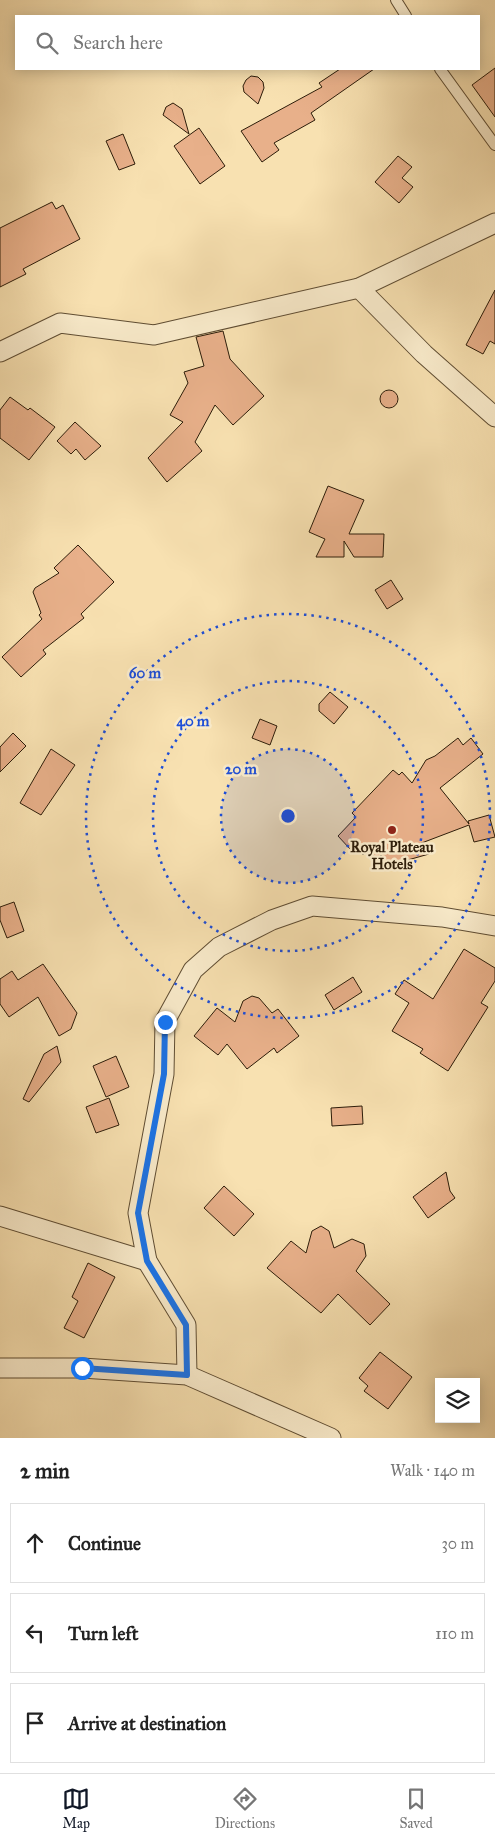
<!DOCTYPE html>
<meta charset="utf-8">
<style>
:root{--surface:#fff;--page:#f2f2f2;--text:#222;--muted:#767676;--line:#e0e0e0;--accent:#111827}
body{margin:0;font-family:"IM FELL Great Primer",serif;background:var(--page);color:var(--text)}
.controls{position:absolute;right:15px;bottom:15px;display:grid;overflow:hidden;border-radius:0px;box-shadow:0 2px 12px #0003}
.controls button{width:45px;height:45px;display:grid;place-items:center;padding:0;border:0;border-bottom:1px solid var(--line);background:var(--surface);color:var(--text);font:25px sans-serif}
.stop{position:absolute;width:15px;height:15px;margin:-11px;border:4px solid #1a73e8;border-radius:50%;background:#fff}
.stop.end{background:#1a73e8;border-color:#fff;box-shadow:0 1px 5px #0008}
.list{margin:0;padding:0;list-style:none}
h2{display:flex;justify-content:space-between;align-items:center;height:65px;margin:0;padding:0 20px;font-size:21px}
h2 small{font-size:16px;font-weight:400;color:var(--muted)}
.list li{display:grid;grid-template-columns:32px 1fr auto;gap:15px;align-items:center;box-sizing:border-box;height:80px;margin:0 10px 10px;padding:0 10px;border:1px solid var(--line);border-radius:0px}
.list b{display:block;font-size:19px;white-space:nowrap}
.list em{font-size:16px;font-style:normal;color:var(--muted)}
.icon{flex:none;width:28px;height:28px;fill:none;stroke:currentColor;stroke-width:2;stroke-linecap:round;stroke-linejoin:round}
.map{position:relative;flex:none;width:495px;height:1438px;overflow:hidden}
.search{position:absolute;background:var(--surface);box-shadow:0 2px 12px #0003;left:15px;right:15px;top:15px;height:55px;display:flex;align-items:center;gap:12px;box-sizing:border-box;padding:0 18px;border-radius:0px;color:var(--muted);font-size:19px}
.sheet{height:335px;background:var(--surface)}
nav{display:flex;justify-content:space-around;align-items:center;box-sizing:border-box;height:70px;border-top:1px solid var(--line);background:var(--surface);font-size:14px;color:var(--muted)}
nav a{display:grid;justify-items:center;gap:2px}
nav .on{color:var(--accent)}
.map>svg:first-child{display:block}
.building{fill:#e8b08a;stroke:#2c1c09}
.lines{fill:none;stroke-linecap:round;stroke-linejoin:round}
.service-casing{stroke:#5f4d33;stroke-width:12}
.minor-casing{stroke:#5f4d33;stroke-width:21}
.service{stroke:#faeccc;stroke-width:10}
.minor{stroke:#faeccc;stroke-width:19}
.route{stroke:#1a73e8;stroke-width:6}
.ring{fill:none;stroke:#1d4ed8;stroke-width:2.5;stroke-dasharray:2.5 5}
.poi-dot{fill:#8f2418;stroke:#faeccc;stroke-width:2}
.labels{text-anchor:middle;stroke-width:5;stroke-linejoin:round;paint-order:stroke}
.poi-label{font-size:15px;font-weight:bold;fill:#2c1c09;stroke:#faeccc}
.centre{fill:#1d4ed8;stroke:#faeccc;stroke-width:2.5}
.ring-label{font-size:15px;text-anchor:middle;font-weight:bold;fill:#1d4ed8;stroke:#faeccc;stroke-width:5;stroke-linejoin:round;paint-order:stroke}
</style>
<div class="map">
<svg width="495" height="1438" viewBox="0 0 495 1438">
<rect width="100%" height="100%" fill="#f8e1b1"/>
<filter id="stains"><feTurbulence type="fractalNoise" baseFrequency=".004" numOctaves="4"/><feColorMatrix values="0 0 0 0 .2 0 0 0 0 .09 0 0 0 0 .02 0 0 0 .5 -.17"/></filter>
<radialGradient id="worn" r=".72"><stop offset=".6" stop-color="#630" stop-opacity="0"/><stop offset="1" stop-color="#630" stop-opacity=".3"/></radialGradient>
<g class="building">
<path d="M 495,68 L 495,117 L 472,85 Z"/>
<path d="M 340,69 L 374,69 L 311,113 L 315,120 L 274,143 L 279,150 L 262,162 L 241,131 L 322,87 L 319,83 Z"/>
<path d="M 251,76 L 258,77 L 263,82 L 264,88 L 258,104 L 244,92 L 243,86 L 246,80 Z"/>
<path d="M 173,103 L 182,109 L 189,134 L 163,115 L 166,107 Z"/>
<path d="M 199,128 L 225,166 L 200,184 L 174,146 Z"/>
<path d="M 123,134 L 135,164 L 119,170 L 106,141 Z"/>
<path d="M 398,156 L 412,167 L 402,178 L 413,187 L 399,203 L 375,182 Z"/>
<path d="M 52,202 L 56,209 L 63,205 L 80,239 L 23,269 L 26,274 L 0,287 L 0,228 Z"/>
<path d="M 495,290 L 495,344 L 490,341 L 483,354 L 466,345 Z"/>
<path d="M 223,331 L 230,359 L 264,396 L 233,425 L 215,405 L 195,442 L 202,451 L 167,482 L 148,458 L 183,422 L 170,415 L 188,383 L 184,372 L 204,366 L 196,337 Z"/>
<circle cx="389" cy="399" r="9"/>
<path d="M 10,397 L 28,410 L 30,408 L 55,427 L 29,460 L 0,438 L 0,410 Z"/>
<path d="M 75,422 L 101,446 L 85,460 L 76,449 L 71,454 L 57,441 Z"/>
<path d="M 328,486 L 364,500 L 349,534 L 384,534 L 383,557 L 354,557 L 344,541 L 344,557 L 316,557 L 325,539 L 309,532 Z"/>
<path d="M 78,545 L 114,582 L 81,614 L 84,618 L 43,650 L 46,654 L 21,677 L 2,657 L 42,619 L 39,615 L 41,613 L 33,592 L 35,588 L 59,573 L 54,568 Z"/>
<path d="M 391,580 L 403,599 L 387,609 L 375,590 Z"/>
<path d="M 330,692 L 348,707 L 334,724 L 319,711 L 319,704 Z"/>
<path d="M 260,719 L 277,726 L 270,745 L 252,738 Z"/>
<path d="M 13,733 L 26,746 L 0,772 L 0,747 Z"/>
<path d="M 458,738 L 463,745 L 471,738 L 483,754 L 440,788 L 469,824 L 468,821 L 489,815 L 495,837 L 474,842 L 469,825 L 419,844 L 429,854 L 390,865 L 381,855 L 377,859 L 368,850 L 363,855 L 353,845 L 350,849 L 338,836 L 356,817 L 352,813 L 393,770 L 399,775 L 402,772 L 412,783 L 426,760 L 435,756 Z"/>
<path d="M 51,749 L 75,765 L 41,815 L 20,803 Z"/>
<path d="M 14,902 L 24,931 L 7,938 L 0,920 L 0,907 Z"/>
<path d="M 464,949 L 495,968 L 495,981 L 481,1003 L 488,1007 L 448,1071 L 420,1053 L 423,1049 L 392,1031 L 409,1003 L 395,994 L 404,980 L 433,999 Z"/>
<path d="M 43,964 L 77,1013 L 71,1029 L 59,1036 L 38,997 L 9,1017 L 0,1004 L 0,979 L 12,971 L 18,980 Z"/>
<path d="M 353,977 L 362,992 L 334,1010 L 325,995 Z"/>
<path d="M 252,996 L 259,998 L 272,1013 L 278,1009 L 299,1036 L 277,1053 L 274,1048 L 247,1069 L 227,1044 L 218,1055 L 194,1036 L 217,1008 L 235,1022 L 243,1001 Z"/>
<path d="M 57,1046 L 61,1062 L 29,1102 L 23,1099 L 44,1054 Z"/>
<path d="M 116,1056 L 129,1087 L 106,1097 L 93,1066 Z"/>
<path d="M 109,1098 L 119,1125 L 96,1133 L 86,1107 Z"/>
<path d="M 362,1106 L 363,1124 L 332,1126 L 331,1108 Z"/>
<path d="M 446,1172 L 450,1191 L 455,1198 L 428,1218 L 413,1197 Z"/>
<path d="M 224,1186 L 254,1214 L 234,1236 L 204,1208 Z"/>
<path d="M 321,1226 L 329,1231 L 334,1248 L 352,1239 L 364,1244 L 366,1256 L 356,1271 L 390,1304 L 370,1325 L 338,1294 L 321,1313 L 267,1268 L 291,1241 L 306,1253 L 312,1231 Z"/>
<path d="M 88,1263 L 115,1277 L 84,1338 L 64,1328 L 78,1301 L 72,1297 Z"/>
<path d="M 380,1352 L 412,1377 L 388,1409 L 364,1391 L 368,1386 L 359,1378 Z"/>
</g>
<g class="lines">
<defs>
<g id="service">
<path d="M 396,0 L 406,16"/>
<path d="M 440,69 L 495,145"/>
</g>
<g id="minor">
<path d="M 359,288 L 424,354 L 495,417"/>
<path d="M 0,352 L 60,323 L 154,335 L 359,288 L 495,223"/>
<path d="M 0,1216 L 147,1261"/>
<path d="M 0,1368 L 82,1368 L 187,1375 L 331,1438"/>
<path d="M 187,1375 L 186,1325 L 147,1261 L 138,1213 L 164,1074 L 165,1021 L 193,970 L 219,947 L 272,920 L 312,906 L 442,917 L 495,926"/>
</g>
</defs>
<use href="#service" class="service-casing"/>
<use href="#minor" class="minor-casing"/>
<use href="#service" class="service"/>
<use href="#minor" class="minor"/>
</g>
<g class="lines">
<path class="route" d="M 82,1368 L 187,1375 L 186,1325 L 147,1261 L 138,1213 L 164,1074 L 165,1022"/>
</g>
<circle cx="288" cy="816" r="67" fill="#1d4ed8" fill-opacity=".12"/>
<g class="ring">
<circle cx="288" cy="816" r="67"/>
<circle cx="288" cy="816" r="135"/>
<circle cx="288" cy="816" r="202"/>
</g>
<circle class="poi-dot" cx="392" cy="830" r="5"/>
<g class="labels">
<g class="poi-label">
<text x="392" y="852">Royal Plateau<tspan x="392" dy="17">Hotels</tspan></text>
</g>
</g>
<circle cx="288" cy="816" r="8" class="centre"/>
<g class="ring-label">
<text x="145" y="678">60 m</text>
<text x="193" y="726">40 m</text>
<text x="241" y="774">20 m</text>
</g>
<rect width="100%" height="100%" filter="url(#stains)"/>
<rect width="100%" height="100%" fill="url(#worn)"/>
</svg>
<div class="controls">
<button><svg class="icon" aria-label="layers" viewBox="0 0 24 24"><path d="M12 4l9 5-9 5-9-5zM3 14l9 5 9-5"/></svg></button>
</div>
<div class="stop" style="left:82px;top:1368px"></div>
<div class="stop end" style="left:165px;top:1022px"></div>
<div class="search"><svg class="icon" aria-label="search" viewBox="0 0 24 24"><circle cx="10" cy="10" r="6"/><path d="M15 15l6 6"/></svg>Search here</div>
</div>
<section class="sheet">
<h2>2 min<small>Walk · 140 m</small></h2>
<ul class="list">
<li><svg class="icon" aria-label="ahead" viewBox="0 0 24 24"><path d="M12 20V5M6 11l6-6 6 6"/></svg><div><b>Continue</b></div><em>30 m</em></li>
<li><svg class="icon" aria-label="left" viewBox="0 0 24 24"><path d="M17 20v-9H6M10 6l-5 5 5 5"/></svg><div><b>Turn left</b></div><em>110 m</em></li>
<li><svg class="icon" aria-label="arrive" viewBox="0 0 24 24"><path d="M6 21V4h12l-3 4 3 4H6"/></svg><div><b>Arrive at destination</b></div></li>
</ul>
</section>
<nav>
<a class="on"><svg class="icon" aria-label="map" viewBox="0 0 24 24"><path d="M3 6l6-2 6 2 6-2v14l-6 2-6-2-6 2zM9 4v14M15 6v14"/></svg>Map</a>
<a><svg class="icon" aria-label="directions" viewBox="0 0 24 24"><path d="M12 3l9 9-9 9-9-9zM9 14v-3h6M13 9l2 2-2 2"/></svg>Directions</a>
<a><svg class="icon" aria-label="saved" viewBox="0 0 24 24"><path d="M7 4h10v16l-5-4-5 4z"/></svg>Saved</a>
</nav>
